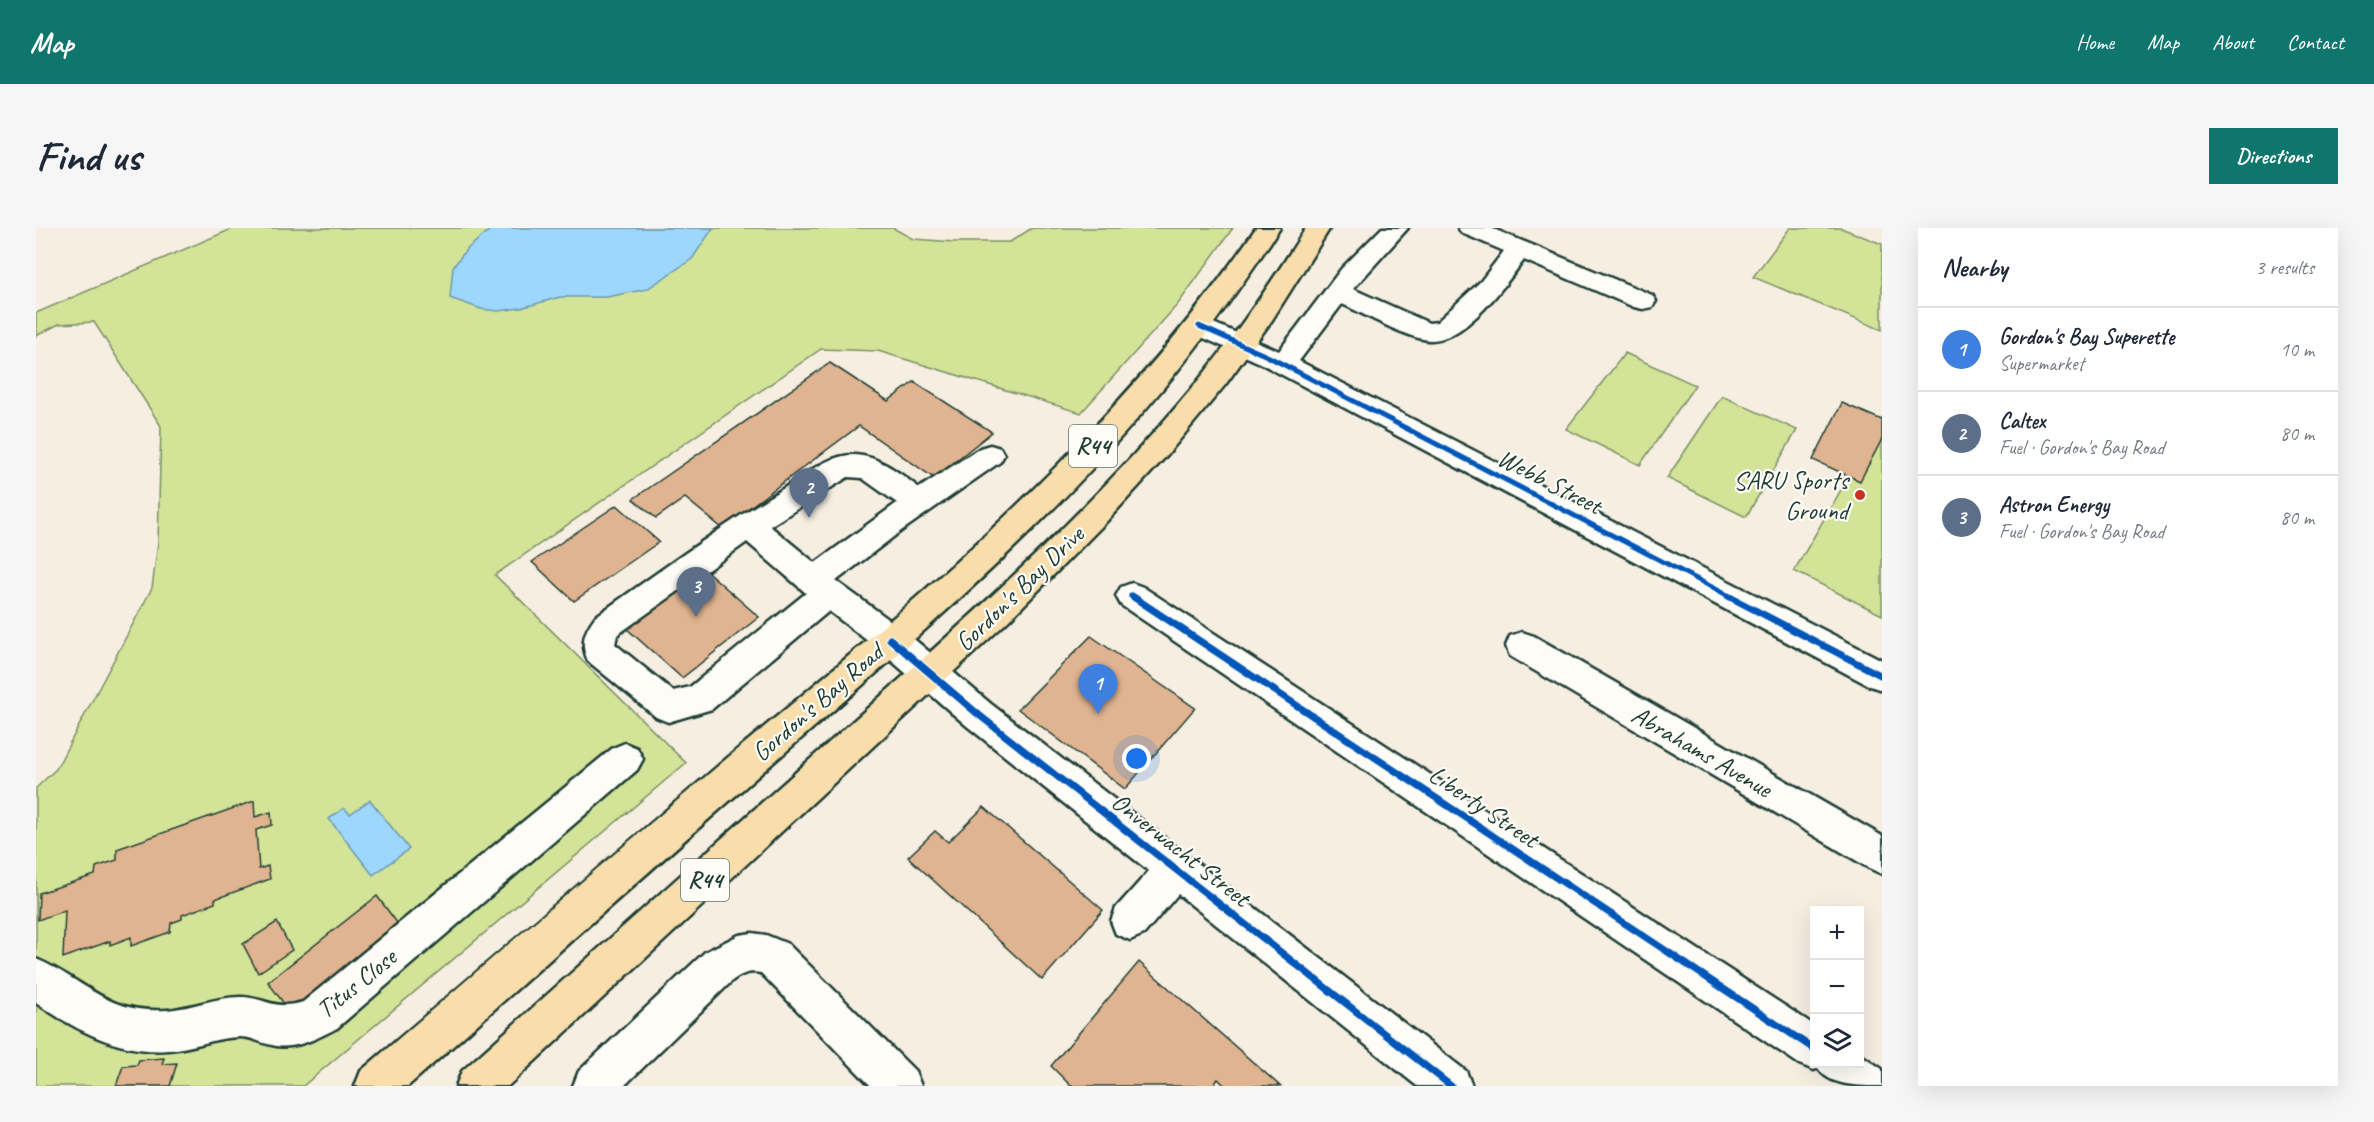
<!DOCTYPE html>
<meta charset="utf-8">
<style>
:root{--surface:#fff;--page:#f6f6f7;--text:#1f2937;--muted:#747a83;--line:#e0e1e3;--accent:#0f766e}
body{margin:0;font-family:Caveat,sans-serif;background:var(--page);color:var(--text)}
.controls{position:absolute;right:18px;bottom:18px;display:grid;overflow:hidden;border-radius:0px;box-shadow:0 6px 24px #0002}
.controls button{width:54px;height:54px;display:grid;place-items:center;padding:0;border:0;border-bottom:2px solid var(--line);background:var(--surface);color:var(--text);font:30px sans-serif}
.you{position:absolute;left:1101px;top:531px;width:21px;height:21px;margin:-15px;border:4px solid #fff;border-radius:50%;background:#1a73e8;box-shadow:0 0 0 9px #1a73e833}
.badge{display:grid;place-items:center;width:39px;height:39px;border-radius:50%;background:var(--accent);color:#fff;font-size:20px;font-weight:700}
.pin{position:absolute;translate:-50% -50px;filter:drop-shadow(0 2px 3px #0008)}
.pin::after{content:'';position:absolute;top:32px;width:21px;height:18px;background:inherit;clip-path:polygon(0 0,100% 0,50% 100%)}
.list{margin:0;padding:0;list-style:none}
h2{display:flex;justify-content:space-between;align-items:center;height:78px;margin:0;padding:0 24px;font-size:26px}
h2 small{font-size:20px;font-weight:400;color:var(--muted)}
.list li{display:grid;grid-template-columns:39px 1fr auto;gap:18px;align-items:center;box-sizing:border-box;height:84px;padding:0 24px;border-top:2px solid var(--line)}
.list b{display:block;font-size:22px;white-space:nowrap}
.list p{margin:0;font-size:20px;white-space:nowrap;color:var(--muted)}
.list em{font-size:20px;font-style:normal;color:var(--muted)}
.icon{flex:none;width:33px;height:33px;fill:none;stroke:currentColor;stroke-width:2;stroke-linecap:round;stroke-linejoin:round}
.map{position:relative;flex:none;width:1846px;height:858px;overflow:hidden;border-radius:0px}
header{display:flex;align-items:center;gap:36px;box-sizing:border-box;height:84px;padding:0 30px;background:var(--accent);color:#fff}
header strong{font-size:28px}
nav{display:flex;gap:33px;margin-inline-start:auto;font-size:21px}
.intro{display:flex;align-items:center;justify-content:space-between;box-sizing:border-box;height:144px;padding:0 36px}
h1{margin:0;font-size:42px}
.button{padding:15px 27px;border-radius:0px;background:var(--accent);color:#fff;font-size:21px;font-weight:700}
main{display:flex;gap:36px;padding:0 36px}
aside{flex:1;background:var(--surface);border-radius:0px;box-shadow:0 6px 24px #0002}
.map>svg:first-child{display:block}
.green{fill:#d3e397;stroke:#799066;stroke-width:1.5}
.water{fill:#9ed7fe;stroke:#6b99ad;stroke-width:1.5}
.building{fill:#e0b490;stroke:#1f3d34;stroke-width:1.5}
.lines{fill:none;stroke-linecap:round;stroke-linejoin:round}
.minor-casing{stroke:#1f3d34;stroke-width:5}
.major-casing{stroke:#1f3d34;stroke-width:5}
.minor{fill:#fdfcf7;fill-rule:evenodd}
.major{fill:#f9deab;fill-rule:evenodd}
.cycleway-far1-casing{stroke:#fdfcf7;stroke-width:8}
.cycleway-casing{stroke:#fdfcf7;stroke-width:10}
.cycleway-far1{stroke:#0057b8;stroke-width:5}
.cycleway{stroke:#0057b8;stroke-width:7}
.poi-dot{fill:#c8321e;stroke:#fdfcf7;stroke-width:2}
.labels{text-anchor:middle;stroke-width:4.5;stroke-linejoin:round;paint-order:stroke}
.shield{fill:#fdfcf7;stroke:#62766e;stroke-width:1.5}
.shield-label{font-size:24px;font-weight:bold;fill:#1f3d34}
.poi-label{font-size:26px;fill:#1f3d34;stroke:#fdfcf7;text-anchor:end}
.street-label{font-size:26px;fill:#1f3d34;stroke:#fdfcf7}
</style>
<header>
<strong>Map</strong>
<nav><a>Home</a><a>Map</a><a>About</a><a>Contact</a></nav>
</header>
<div class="intro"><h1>Find us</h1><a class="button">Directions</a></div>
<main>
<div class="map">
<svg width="1846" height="858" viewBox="0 0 1846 858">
<rect width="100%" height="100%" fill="#f7eee2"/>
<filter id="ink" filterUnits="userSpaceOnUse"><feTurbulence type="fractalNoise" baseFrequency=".0167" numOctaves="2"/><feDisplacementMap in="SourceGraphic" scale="12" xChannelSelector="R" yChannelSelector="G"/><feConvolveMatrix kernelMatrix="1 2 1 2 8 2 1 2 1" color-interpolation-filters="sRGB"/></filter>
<g filter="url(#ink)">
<g class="green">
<path d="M 198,0 L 857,0 L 877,11 L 919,14 L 974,14 L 996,0 L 1197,0 L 1142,76 L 1045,185 L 842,123 L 785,121 L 459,347 L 650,535 L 267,858 L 0,858 L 0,560 L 20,541 L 116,360 L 122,314 L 125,198 L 58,94 L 23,96 L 0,108 L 0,85 Z"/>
<path d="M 1754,0 L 1805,0 L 1846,16 L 1846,102 L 1717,49 Z"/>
<path d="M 1589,125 L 1659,157 L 1604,237 L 1530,201 Z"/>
<path d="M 1686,168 L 1761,202 L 1710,289 L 1631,250 Z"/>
<path d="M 1846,191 L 1846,387 L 1758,343 Z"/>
</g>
<g class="water">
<path d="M 456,0 L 677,0 L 656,31 L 611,61 L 571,69 L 524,69 L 485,80 L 462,83 L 445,81 L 414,70 L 417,39 L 430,22 Z"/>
<path d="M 334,572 L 373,621 L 337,647 L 293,591 L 308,580 L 314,586 Z"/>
</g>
<g class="building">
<path d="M 794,135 L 852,173 L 878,154 L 956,204 L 898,250 L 823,198 L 686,300 L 649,270 L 620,290 L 597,271 Z"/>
<path d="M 1806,175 L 1846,192 L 1846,211 L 1824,253 L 1777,232 Z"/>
<path d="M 581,277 L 623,314 L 538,373 L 496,334 Z"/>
<path d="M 667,340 L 723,389 L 646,450 L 589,399 Z"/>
<path d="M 1055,408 L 1159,480 L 1089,561 L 982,481 Z"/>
<path d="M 218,573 L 219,589 L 235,584 L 236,597 L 220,602 L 223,641 L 232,638 L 234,651 L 179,671 L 179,675 L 146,687 L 146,691 L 135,695 L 134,704 L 95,718 L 95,709 L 74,717 L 74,713 L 27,730 L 29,682 L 2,692 L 3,665 L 59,647 L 60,639 L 81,632 L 81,621 Z"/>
<path d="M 948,579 L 1067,682 L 1006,752 L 872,629 L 899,603 L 912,614 Z"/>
<path d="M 341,668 L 362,696 L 254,784 L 232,754 Z"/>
<path d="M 241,694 L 256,722 L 222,745 L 207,716 Z"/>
<path d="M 1103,734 L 1244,858 L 1189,858 L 1182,851 L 1177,858 L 1035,858 L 1015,838 Z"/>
<path d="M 128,830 L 126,836 L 141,835 L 134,858 L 80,858 L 87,838 L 101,837 L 103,832 Z"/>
</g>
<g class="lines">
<defs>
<g id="minor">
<path d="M 1346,0 L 1372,0 L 1317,61 L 1393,95 L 1401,94 L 1445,53 L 1468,23 L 1426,5 L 1422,0 L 1455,0 L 1616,67 L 1620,73 L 1616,79 L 1607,81 L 1598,79 L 1488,32 C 1468,58 1431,111 1396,112 C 1376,113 1326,85 1306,76 L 1263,133 L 1846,432 L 1846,462 L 1834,458 L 1222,134 L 1154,104 L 1150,98 L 1154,92 L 1163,89 L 1243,123 L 1306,40 Z"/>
<path d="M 954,217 L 964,220 L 968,227 L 964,234 L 865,303 L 800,353 L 866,401 L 955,476 L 1430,843 L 1436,858 L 1381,858 L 1142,666 L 1108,706 L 1094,712 L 1080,706 L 1075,693 L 1080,680 L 1113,643 L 931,498 L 842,421 L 793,383 L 676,481 L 632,494 L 620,489 L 552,433 C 544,415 548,404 559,389 C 620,346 681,301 745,262 C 766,249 792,226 819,227 C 843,228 865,246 883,260 L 944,220 ZM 812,249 L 826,250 L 861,275 L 779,335 L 734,298 ZM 711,314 L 770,365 L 654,459 L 637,463 L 579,416 L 581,407 Z"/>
<path d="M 1096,355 L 1107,359 L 1778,797 L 1778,836 L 1824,836 L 1824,826 L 1846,841 L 1846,858 C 1822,858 1793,858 1782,840 L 1778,842 L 1763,836 L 1085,377 L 1080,368 L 1085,359 Z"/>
<path d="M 1486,404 L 1498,408 L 1846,608 L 1846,646 L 1833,640 L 1474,428 L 1470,418 L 1474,408 Z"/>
<path d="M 589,515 L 601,520 L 607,531 L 601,542 L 301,800 C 282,810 258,823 236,817 C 225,815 215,809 204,809 C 183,809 162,818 141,821 C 88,829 42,803 0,775 L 0,731 C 51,752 68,786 131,782 C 156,780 180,769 204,769 C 229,769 238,783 267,774 L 577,520 Z"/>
<path d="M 716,705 L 730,707 L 752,716 L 879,843 L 885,858 L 835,858 L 725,745 C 714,743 707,745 697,752 L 588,858 L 537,858 L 543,843 L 669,724 L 703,707 Z"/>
</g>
<g id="major">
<path d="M 1220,0 L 1244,0 C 1206,57 1168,112 1124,164 C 1006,306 862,426 723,547 C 605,650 489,754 372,858 L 319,858 L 325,843 C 450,735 576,628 702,521 C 894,361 1078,208 1220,0 Z"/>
<path d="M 1270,0 L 1294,0 L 1236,92 L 1189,157 L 1131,227 L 1069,295 L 972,393 L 472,858 L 420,858 L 426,843 C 553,729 680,616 807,502 C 934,389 1063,276 1170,143 C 1207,97 1239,49 1270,0 Z"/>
</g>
</defs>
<use href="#minor" class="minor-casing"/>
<use href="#major" class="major-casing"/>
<use href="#minor" class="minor"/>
<use href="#major" class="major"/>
<defs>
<g id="cycleway-far1">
<path d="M 1163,98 L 1231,128 L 1695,369"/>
<path d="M 1096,368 L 1098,369"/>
</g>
<g id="cycleway">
<path d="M 1096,368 L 1778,821"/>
<path d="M 1692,368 L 1846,448"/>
<path d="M 854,411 L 943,487 L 1415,858"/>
</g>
</defs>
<use href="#cycleway-far1" class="cycleway-far1-casing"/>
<use href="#cycleway" class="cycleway-casing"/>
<use href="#cycleway-far1" class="cycleway-far1"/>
<use href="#cycleway" class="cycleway"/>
</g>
</g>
<circle class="poi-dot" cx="1824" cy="267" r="6"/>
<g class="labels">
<g class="shield">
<rect x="1033" y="197" width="48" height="42" rx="4.5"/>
<rect x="645" y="631" width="48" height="42" rx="4.5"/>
</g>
<g class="shield-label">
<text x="1057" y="226">R44</text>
<text x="669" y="660">R44</text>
</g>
<g class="poi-label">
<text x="1812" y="261">SARU Sports<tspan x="1812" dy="30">Ground</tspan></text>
</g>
<g class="street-label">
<text transform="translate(1514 253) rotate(27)" y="9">Webb Street</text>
<text transform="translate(983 360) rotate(-44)" y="9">Gordon's Bay Drive</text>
<text transform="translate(781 474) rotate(-41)" y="9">Gordon's Bay Road</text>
<text transform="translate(1666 523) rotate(30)" y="9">Abrahams Avenue</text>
<text transform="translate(1448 578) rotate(34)" y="9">Liberty Street</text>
<text transform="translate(1145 621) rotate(38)" y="9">Onverwacht Street</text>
<text transform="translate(320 755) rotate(-39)" y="9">Titus Close</text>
</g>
</g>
</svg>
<div class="controls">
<button>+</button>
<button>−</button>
<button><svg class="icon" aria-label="layers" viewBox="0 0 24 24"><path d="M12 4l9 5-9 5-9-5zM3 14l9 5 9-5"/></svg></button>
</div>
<div class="you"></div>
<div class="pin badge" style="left:1062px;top:486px;background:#3f7fe0">1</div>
<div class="pin badge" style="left:773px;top:290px;background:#5c6f8a">2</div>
<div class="pin badge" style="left:660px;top:389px;background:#5c6f8a">3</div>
</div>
<aside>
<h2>Nearby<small>3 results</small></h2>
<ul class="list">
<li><span class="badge" style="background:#3f7fe0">1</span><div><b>Gordon's Bay Superette</b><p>Supermarket</p></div><em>10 m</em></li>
<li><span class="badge" style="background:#5c6f8a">2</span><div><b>Caltex</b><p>Fuel · Gordon's Bay Road</p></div><em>80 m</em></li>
<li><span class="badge" style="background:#5c6f8a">3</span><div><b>Astron Energy</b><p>Fuel · Gordon's Bay Road</p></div><em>80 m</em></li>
</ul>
</aside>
</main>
